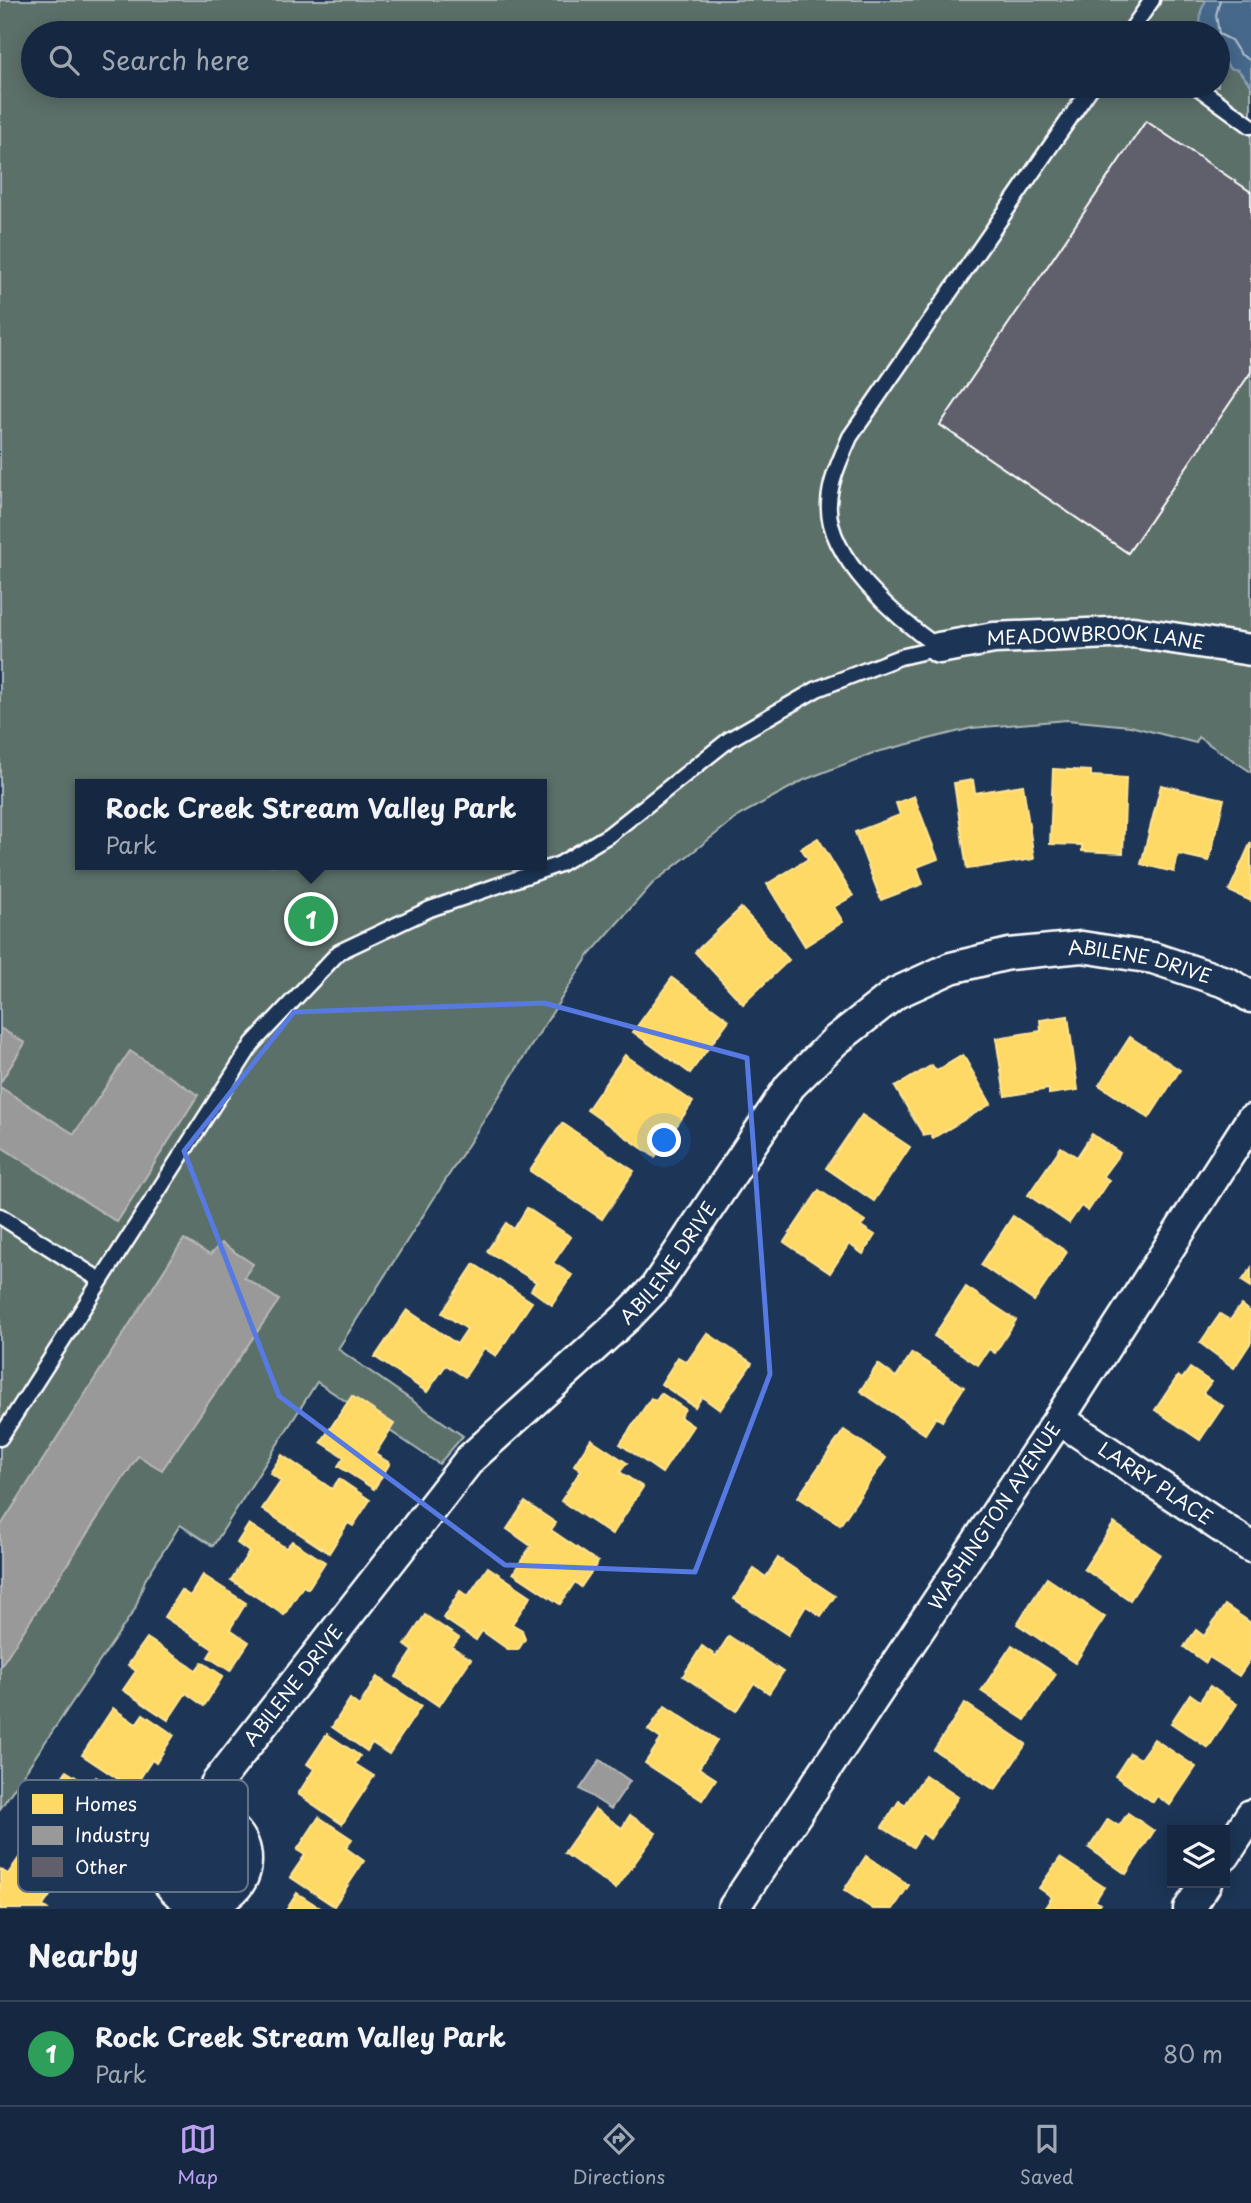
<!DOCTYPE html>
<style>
:root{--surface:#162841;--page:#23344c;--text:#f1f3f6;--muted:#9ea6b1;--line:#35445a;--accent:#bca0f2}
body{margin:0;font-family:"Playpen Sans",sans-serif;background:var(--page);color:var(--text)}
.controls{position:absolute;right:21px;bottom:21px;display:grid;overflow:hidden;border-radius:0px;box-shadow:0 4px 18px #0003}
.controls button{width:63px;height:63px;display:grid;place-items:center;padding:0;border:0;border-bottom:2px solid var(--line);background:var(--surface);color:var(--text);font:35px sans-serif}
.you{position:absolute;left:665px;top:1141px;width:24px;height:24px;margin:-18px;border:5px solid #fff;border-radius:50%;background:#1a73e8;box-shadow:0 0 0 10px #1a73e833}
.badge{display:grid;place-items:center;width:46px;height:46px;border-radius:50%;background:var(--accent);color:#fff;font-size:23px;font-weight:700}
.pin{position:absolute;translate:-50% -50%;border:4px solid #fff;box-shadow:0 2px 7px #0006}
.popup{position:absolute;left:75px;top:779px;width:472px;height:91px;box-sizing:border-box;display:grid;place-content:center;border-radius:0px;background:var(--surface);filter:drop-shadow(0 2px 5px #0005);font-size:23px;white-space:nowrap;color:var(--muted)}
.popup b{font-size:26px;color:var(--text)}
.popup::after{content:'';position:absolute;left:50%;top:100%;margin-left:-14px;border:14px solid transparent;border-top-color:var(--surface)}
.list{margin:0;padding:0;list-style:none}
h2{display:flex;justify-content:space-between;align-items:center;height:91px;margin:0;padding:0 28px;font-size:30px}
h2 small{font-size:23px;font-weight:400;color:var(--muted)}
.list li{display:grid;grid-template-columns:46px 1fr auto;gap:21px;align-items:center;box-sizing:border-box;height:105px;padding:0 28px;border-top:2px solid var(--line)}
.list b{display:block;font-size:26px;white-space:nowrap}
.list p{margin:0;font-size:23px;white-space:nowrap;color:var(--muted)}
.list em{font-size:23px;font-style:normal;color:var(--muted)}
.icon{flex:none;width:38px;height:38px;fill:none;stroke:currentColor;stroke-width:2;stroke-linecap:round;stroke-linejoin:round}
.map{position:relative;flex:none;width:1251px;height:1909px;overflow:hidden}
.search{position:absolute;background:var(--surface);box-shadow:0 4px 18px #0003;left:21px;right:21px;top:21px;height:77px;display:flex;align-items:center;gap:18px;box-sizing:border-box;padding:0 24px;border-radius:38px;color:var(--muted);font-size:26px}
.sheet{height:196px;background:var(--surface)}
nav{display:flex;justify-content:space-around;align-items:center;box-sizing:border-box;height:98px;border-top:2px solid var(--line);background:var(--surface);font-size:19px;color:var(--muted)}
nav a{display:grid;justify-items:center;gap:4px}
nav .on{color:var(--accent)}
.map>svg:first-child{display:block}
.green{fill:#5b6f6b;stroke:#adb7b5;stroke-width:2;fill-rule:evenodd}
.water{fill:#44688b;stroke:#8fa4b9;stroke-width:2}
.homes{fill:#ffd966;stroke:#ffe494;stroke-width:2}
.industry{fill:#999;stroke:#b8b8b8;stroke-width:2}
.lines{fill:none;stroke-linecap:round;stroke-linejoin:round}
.shore{stroke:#b4c3d1;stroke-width:2}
.building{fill:#615f6c;stroke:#fff;stroke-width:2}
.service-casing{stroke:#fff;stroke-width:19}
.minor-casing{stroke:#fff;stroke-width:35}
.service{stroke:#1d3557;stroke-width:14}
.minor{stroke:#1d3557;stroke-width:30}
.marked{fill:none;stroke:#567ae2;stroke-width:5;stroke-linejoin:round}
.labels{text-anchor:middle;stroke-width:7;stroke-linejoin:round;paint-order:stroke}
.street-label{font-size:19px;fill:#fff;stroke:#1d3557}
.key{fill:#1d3557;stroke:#617289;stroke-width:2}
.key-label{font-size:19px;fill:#fff}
</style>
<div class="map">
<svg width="1251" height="1909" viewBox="0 0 1251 1909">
<rect width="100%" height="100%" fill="#1d3557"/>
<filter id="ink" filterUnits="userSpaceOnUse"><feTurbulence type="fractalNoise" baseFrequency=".0143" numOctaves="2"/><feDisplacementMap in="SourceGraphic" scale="14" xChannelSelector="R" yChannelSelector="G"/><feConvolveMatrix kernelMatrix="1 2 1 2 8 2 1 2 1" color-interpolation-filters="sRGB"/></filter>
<g filter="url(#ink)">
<path class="green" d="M 0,0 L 1251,0 L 1251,772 L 1198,737 L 1196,743 L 1130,726 L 1067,720 L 972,728 L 873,753 L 804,780 L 740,815 L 653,883 L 589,955 L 338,1349 L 463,1436 L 439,1464 L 317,1382 L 213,1546 L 180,1525 L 145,1580 L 135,1609 L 0,1809 ZM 33,33 L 1218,33 L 1218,86 L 33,86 ZM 80,784 L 542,784 L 542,865 L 80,865 Z"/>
<path class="water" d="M 1206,0 L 1251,0 L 1251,85 L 1238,70 L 1229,68 L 1218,46 L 1218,33 L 1206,33 L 1200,29 L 1201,11 Z"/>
<g class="homes">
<path d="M 1053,769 L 1091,771 L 1091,776 L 1126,778 L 1123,853 L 1082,851 L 1082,845 L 1050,844 Z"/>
<path d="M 973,780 L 975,793 L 1023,785 L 1034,859 L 967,869 L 954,783 Z"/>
<path d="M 1161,785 L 1224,799 L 1209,861 L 1178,854 L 1174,872 L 1141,864 Z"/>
<path d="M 914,796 L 938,859 L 917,867 L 923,884 L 881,900 L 855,832 L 900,815 L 896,803 Z"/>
<path d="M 818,838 L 853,896 L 834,907 L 843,922 L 805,946 L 767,884 L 808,859 L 801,848 Z"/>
<path d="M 1251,842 L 1251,901 L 1229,891 Z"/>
<path d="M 741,908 L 789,960 L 743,1004 L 695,952 Z"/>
<path d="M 672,978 L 729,1020 L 690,1073 L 633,1032 Z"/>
<path d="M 1068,1016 L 1078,1090 L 1049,1094 L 1049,1089 L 1005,1096 L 996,1038 L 1041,1031 L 1040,1020 Z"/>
<path d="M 1130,1037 L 1180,1070 L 1149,1118 L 1099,1085 Z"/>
<path d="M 625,1055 L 693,1102 L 655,1157 L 587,1110 Z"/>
<path d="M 963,1055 L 991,1104 L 933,1138 L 930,1133 L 924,1136 L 895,1087 L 932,1065 L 936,1071 Z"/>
<path d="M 862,1115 L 910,1147 L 874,1201 L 826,1168 Z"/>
<path d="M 562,1123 L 634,1171 L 602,1219 L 530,1171 Z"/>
<path d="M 1092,1134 L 1120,1153 L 1103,1176 L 1109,1180 L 1088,1211 L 1081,1206 L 1069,1223 L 1028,1195 L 1061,1147 L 1077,1157 Z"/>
<path d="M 819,1190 L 865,1221 L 861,1226 L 875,1235 L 863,1254 L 849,1244 L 830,1273 L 784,1242 Z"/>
<path d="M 527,1208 L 571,1237 L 553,1263 L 572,1275 L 552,1305 L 531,1290 L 536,1282 L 487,1251 L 506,1223 L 514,1229 Z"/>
<path d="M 1013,1216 L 1067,1252 L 1034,1301 L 981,1265 Z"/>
<path d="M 474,1264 L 532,1302 L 496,1356 L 484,1348 L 465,1377 L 446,1365 L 427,1392 L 375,1357 L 407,1310 L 457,1344 L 467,1329 L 442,1313 Z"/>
<path d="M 1251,1268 L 1251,1287 L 1242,1281 Z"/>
<path d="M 966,1287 L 1016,1320 L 995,1353 L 989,1349 L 978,1365 L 934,1336 Z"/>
<path d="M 1241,1305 L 1251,1312 L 1251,1342 L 1234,1368 L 1200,1343 L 1220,1314 L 1230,1320 Z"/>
<path d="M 707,1333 L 752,1363 L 720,1410 L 702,1397 L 695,1407 L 661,1384 L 678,1357 L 687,1362 Z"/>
<path d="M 912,1353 L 964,1387 L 942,1421 L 936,1417 L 925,1434 L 860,1391 L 878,1364 L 896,1377 Z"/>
<path d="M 1190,1368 L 1211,1382 L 1203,1393 L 1223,1406 L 1200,1440 L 1155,1410 L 1178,1376 L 1182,1379 Z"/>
<path d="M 661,1393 L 685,1409 L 680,1417 L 693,1426 L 662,1473 L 620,1444 L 651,1398 L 656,1401 Z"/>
<path d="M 352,1396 L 394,1424 L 375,1454 L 390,1463 L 374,1489 L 338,1466 L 344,1457 L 321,1442 Z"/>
<path d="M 844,1430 L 886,1458 L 840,1525 L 798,1497 Z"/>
<path d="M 591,1439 L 627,1463 L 620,1472 L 643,1487 L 612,1535 L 561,1501 L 581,1470 L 574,1465 Z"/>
<path d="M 282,1455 L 332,1489 L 339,1479 L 370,1500 L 353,1526 L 348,1523 L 329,1553 L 262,1509 L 281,1481 L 270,1473 Z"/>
<path d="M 525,1502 L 556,1523 L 551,1530 L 598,1562 L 581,1587 L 575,1582 L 560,1604 L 513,1573 L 531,1546 L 507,1529 Z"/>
<path d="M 1114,1523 L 1160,1554 L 1130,1600 L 1084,1569 Z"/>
<path d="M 249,1524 L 286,1548 L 292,1541 L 325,1562 L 308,1589 L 303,1586 L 284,1615 L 231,1580 L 249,1552 L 237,1543 Z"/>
<path d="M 778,1558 L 835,1596 L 821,1616 L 806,1606 L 788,1635 L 734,1599 L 754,1569 L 766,1577 Z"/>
<path d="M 488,1567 L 531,1596 L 512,1624 L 522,1630 L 525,1639 L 518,1650 L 509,1650 L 482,1631 L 476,1640 L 443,1618 L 460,1591 L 468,1596 Z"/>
<path d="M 203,1575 L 246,1603 L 230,1629 L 249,1642 L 230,1671 L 208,1657 L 213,1649 L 164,1617 L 181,1590 L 190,1596 Z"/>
<path d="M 1047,1578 L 1105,1617 L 1075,1663 L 1017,1624 Z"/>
<path d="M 1225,1605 L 1251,1623 L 1251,1658 L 1239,1676 L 1209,1657 L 1206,1663 L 1184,1647 L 1196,1630 L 1204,1636 Z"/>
<path d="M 425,1615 L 459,1638 L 452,1647 L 471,1659 L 439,1706 L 396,1677 L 413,1651 L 405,1645 Z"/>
<path d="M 729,1636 L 783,1672 L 769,1693 L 754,1683 L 736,1711 L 683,1676 L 702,1646 L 716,1656 Z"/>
<path d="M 147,1638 L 196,1670 L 202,1662 L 223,1676 L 204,1706 L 186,1693 L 168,1720 L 123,1690 L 136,1671 L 128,1665 Z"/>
<path d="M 1012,1645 L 1056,1674 L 1025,1720 L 981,1691 Z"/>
<path d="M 377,1677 L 421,1706 L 389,1754 L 372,1743 L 367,1751 L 332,1727 L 350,1699 L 359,1706 Z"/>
<path d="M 1210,1686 L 1237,1704 L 1208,1748 L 1171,1723 L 1190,1694 L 1200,1701 Z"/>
<path d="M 965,1703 L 1026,1744 L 995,1790 L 934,1750 Z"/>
<path d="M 665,1706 L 717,1740 L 699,1768 L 716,1779 L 702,1800 L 645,1763 L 661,1739 L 648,1730 Z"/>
<path d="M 113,1708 L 136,1724 L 143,1714 L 174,1735 L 156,1763 L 152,1760 L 133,1789 L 82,1755 Z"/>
<path d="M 327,1734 L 360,1756 L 355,1764 L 374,1776 L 342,1824 L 298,1794 L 314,1769 L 307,1764 Z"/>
<path d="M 1154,1739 L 1196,1767 L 1170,1805 L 1157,1796 L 1153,1802 L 1115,1776 L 1130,1753 L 1140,1759 Z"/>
<path d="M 66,1771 L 90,1786 L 96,1777 L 130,1798 L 93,1854 L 36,1818 Z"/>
<path d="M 925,1775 L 958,1797 L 930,1839 L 922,1833 L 913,1847 L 882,1827 L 899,1801 L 905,1805 Z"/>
<path d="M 595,1809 L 622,1828 L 630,1815 L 656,1833 L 616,1889 L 564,1853 Z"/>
<path d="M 1128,1813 L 1154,1831 L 1126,1874 L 1089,1848 L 1108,1819 L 1119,1826 Z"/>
<path d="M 319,1817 L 352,1839 L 346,1848 L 364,1861 L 334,1906 L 290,1877 L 305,1855 L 297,1850 Z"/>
<path d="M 21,1855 L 60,1881 L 43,1906 L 47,1909 L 0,1909 L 0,1869 L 8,1874 Z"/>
<path d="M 866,1856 L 909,1885 L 893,1909 L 873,1909 L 844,1890 Z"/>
<path d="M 1060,1858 L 1104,1887 L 1095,1901 L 1100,1904 L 1096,1909 L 1044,1909 L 1052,1897 L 1039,1888 Z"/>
<path d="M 297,1893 L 322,1909 L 287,1909 Z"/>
</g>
<g class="industry">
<path d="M 0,1028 L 25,1043 L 0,1083 Z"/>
<path d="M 130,1051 L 198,1095 L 117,1222 L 0,1146 L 0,1087 L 74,1134 Z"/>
<path d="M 184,1239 L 210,1255 L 221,1243 L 253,1264 L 244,1277 L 279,1300 L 162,1470 L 138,1456 L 0,1667 L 0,1527 Z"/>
<path d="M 600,1760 L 630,1781 L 611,1809 L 580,1789 Z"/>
</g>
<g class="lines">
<path class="shore" d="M 1220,0 L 1216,15 L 1219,34 L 1231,40 L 1240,54 L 1251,61"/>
</g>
<path class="building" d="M 1146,121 L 1251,192 L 1251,372 L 1128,553 L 940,425 Z"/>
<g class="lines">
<defs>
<g id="service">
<path d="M 1129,33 L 1152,0"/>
<path d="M 1196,86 L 1251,126"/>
<path d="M 939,648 C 899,620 825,557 829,503 C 830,480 841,458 850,437 L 1092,86"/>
<path d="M 0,1216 L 100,1280"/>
<path d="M 0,1438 L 253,1043 L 339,952 L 430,909 L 560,864 L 609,835 L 730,739 L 817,689 L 900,657 L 939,648"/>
</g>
<g id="minor">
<path id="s1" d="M 939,648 L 994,638 L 1133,632 L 1251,650"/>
<path id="s2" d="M 1059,1419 L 1251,1547"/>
<path id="s3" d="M 209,1817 L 216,1784 L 470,1459 L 627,1317 L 655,1288 L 790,1086 L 835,1041 L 896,993 L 951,968 L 1009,954 L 1082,947 L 1153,958 L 1228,983 L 1251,997"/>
<circle cx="204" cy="1860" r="42"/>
<path d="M 1225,1855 L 1251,1815"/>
<path id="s4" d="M 733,1909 L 1059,1419 L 1251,1120"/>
<path d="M 1189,1909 L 1206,1883"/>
</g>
</defs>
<use href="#service" class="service-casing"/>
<use href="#minor" class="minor-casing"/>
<use href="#service" class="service"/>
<use href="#minor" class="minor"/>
</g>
</g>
<path class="marked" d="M 544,1003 L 747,1058 L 770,1374 L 695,1572 L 505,1565 L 279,1396 L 184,1151 L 294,1012 Z"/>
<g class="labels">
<g class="street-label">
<text dy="7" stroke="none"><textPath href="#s1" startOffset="158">MEADOWBROOK LANE</textPath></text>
<text dy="7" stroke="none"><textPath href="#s3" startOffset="1335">ABILENE DRIVE</textPath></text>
<text dy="7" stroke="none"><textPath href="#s3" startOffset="726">ABILENE DRIVE</textPath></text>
<text dy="7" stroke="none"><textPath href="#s2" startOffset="116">LARRY PLACE</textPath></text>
<text dy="7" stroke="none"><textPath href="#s4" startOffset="472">WASHINGTON AVENUE</textPath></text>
<text dy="7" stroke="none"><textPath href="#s3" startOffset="159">ABILENE DRIVE</textPath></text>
</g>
</g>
<rect x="18" y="1780" width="230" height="112" rx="10" class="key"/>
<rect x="32" y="1794" width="31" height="20" fill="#ffd966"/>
<rect x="32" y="1826" width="31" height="19" fill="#999"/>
<rect x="32" y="1857" width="31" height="20" fill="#615f6c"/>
<g class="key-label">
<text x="75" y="1811">Homes</text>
<text x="75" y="1842">Industry</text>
<text x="75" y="1874">Other</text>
</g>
</svg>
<div class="controls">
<button><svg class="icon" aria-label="layers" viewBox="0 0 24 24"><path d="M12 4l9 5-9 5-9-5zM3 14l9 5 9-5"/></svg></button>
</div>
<div class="you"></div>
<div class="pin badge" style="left:311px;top:919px;background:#2e9e5b">1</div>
<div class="popup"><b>Rock Creek Stream Valley Park</b>Park</div>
<div class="search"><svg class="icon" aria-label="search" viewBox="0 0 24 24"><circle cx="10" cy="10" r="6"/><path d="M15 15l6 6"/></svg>Search here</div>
</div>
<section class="sheet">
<h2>Nearby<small></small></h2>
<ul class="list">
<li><span class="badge" style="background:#2e9e5b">1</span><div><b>Rock Creek Stream Valley Park</b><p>Park</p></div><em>80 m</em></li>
</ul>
</section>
<nav>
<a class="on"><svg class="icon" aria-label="map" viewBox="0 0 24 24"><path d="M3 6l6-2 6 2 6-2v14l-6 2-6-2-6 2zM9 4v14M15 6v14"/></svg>Map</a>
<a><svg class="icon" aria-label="directions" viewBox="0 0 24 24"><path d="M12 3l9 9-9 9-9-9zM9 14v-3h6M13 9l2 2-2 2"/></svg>Directions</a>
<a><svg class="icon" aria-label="saved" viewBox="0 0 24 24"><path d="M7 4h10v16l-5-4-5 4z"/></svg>Saved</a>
</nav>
